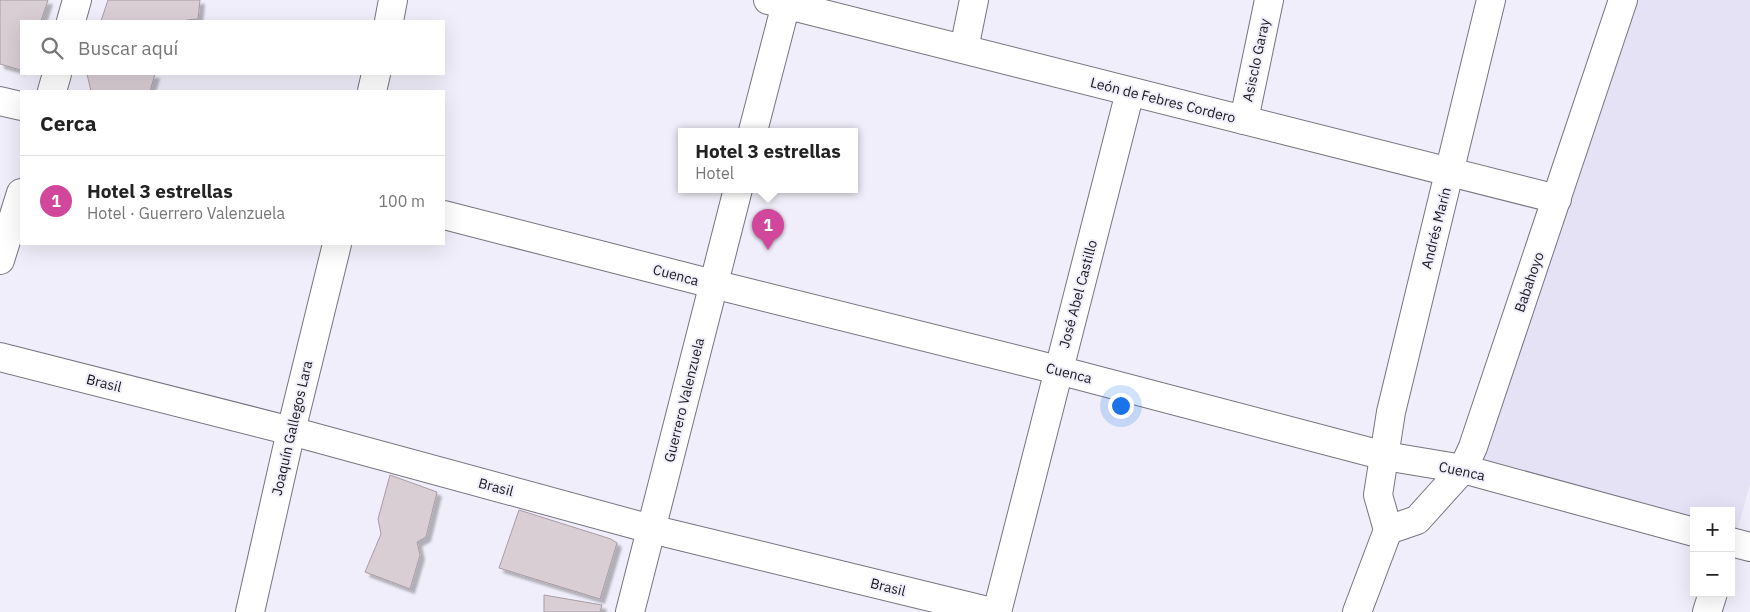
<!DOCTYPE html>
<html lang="es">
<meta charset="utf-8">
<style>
:root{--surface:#fff;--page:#f6f6f6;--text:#222;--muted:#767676;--line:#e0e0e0;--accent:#2a53c2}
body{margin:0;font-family:"IBM Plex Sans",sans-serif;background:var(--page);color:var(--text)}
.controls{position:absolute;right:15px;bottom:15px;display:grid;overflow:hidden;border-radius:0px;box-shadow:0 5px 20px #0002}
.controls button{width:45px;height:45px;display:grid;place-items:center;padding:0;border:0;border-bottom:1px solid var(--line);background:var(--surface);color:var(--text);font:25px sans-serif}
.you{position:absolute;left:1120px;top:405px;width:18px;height:18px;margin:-12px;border:4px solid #fff;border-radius:50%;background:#1a73e8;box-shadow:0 0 0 8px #1a73e833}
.badge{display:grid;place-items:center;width:32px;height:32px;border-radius:50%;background:var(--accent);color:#fff;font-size:16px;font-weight:700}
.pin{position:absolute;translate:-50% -41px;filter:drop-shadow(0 1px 2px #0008)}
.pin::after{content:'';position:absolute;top:26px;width:18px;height:15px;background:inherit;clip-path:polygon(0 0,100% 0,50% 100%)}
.popup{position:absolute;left:678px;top:128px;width:180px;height:65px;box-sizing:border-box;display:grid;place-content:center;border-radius:0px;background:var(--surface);filter:drop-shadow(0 1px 4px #0005);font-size:16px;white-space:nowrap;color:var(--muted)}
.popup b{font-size:19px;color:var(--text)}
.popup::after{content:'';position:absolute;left:50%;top:100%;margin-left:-10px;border:10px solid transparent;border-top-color:var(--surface)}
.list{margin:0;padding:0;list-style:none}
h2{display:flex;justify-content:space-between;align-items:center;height:65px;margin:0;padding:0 20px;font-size:21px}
h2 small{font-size:16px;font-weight:400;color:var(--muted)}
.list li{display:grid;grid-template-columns:32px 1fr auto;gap:15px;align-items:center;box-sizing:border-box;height:90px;padding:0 20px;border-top:1px solid var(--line)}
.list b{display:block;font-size:19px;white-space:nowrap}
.list p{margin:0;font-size:16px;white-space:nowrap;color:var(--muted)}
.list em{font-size:16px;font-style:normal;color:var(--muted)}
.icon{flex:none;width:28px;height:28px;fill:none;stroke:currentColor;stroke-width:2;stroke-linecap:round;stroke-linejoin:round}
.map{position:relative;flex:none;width:1750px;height:612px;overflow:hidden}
.search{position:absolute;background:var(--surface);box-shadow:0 5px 20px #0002;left:20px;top:20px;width:425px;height:55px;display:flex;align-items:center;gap:12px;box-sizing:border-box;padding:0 18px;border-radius:0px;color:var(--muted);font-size:19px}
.panel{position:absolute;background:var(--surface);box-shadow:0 5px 20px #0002;left:20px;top:90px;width:425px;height:155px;border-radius:0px}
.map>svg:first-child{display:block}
.built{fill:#e5e2f6}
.building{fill:#daced5;stroke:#a89ca4;filter:url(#shadow)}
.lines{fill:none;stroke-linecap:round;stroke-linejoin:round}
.minor-casing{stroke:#76747f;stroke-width:30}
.major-casing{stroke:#76747f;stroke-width:30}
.minor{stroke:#fff;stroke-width:28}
.major{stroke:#fff;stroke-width:28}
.labels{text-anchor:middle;stroke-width:4;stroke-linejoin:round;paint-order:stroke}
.street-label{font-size:14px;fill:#18171c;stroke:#f0eefa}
</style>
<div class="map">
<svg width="1750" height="612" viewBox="0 0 1750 612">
<defs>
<filter id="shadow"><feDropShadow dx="4.5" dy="4.5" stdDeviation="1" flood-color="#0004"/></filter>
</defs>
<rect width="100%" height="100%" fill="#f0eefa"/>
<path class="built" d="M 1628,0 L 1750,0 L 1750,484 L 1736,535 L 1731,534 L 1731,511 L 1694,511 L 1694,523 L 1483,463 Z"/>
<g class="building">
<path d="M 0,0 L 48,0 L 41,21 L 21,21 L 21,70 L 0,64 Z"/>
<path d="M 108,0 L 200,0 L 198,19 L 186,20 L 186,21 L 101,21 Z"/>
<path d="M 87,74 L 155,74 L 150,91 L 91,91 Z"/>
<path d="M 390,475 L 437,492 L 426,537 L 417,542 L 420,555 L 410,589 L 365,572 L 381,534 L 378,519 Z"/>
<path d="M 519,510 L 611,539 L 617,543 L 600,599 L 499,568 Z"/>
<path d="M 544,595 L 602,605 L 600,612 L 544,612 Z"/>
</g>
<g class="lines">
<defs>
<g id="minor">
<path d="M 768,0 L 1557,199"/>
<path d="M 71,21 L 77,0"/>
<path d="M 389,21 L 393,0"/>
<path d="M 964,49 L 974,0"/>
<path d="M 52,91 L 57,74"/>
<path d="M 372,91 L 376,74"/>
<path d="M 1244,120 L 1269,0"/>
<path d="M 753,131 L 786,4"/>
<path d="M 0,260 L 21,193"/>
<path d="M 0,357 L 291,431 L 651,529 L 992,612"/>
<path d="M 1388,530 L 1417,520 L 1463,469 L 1473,447 L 1623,0"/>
<path d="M 250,612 L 291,431 L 337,244"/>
<path d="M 630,612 L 738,189"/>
<path d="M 997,612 L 1130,92"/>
<path d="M 1357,612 L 1388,530 L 1378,495 L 1391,412 L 1491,0"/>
<path d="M 1707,612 L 1713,593"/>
</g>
<g id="major">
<path d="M 0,101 L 21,106"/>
<path d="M 444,215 L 713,284 L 1058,370 L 1385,456 L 1463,469 L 1694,532"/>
<path d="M 1731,542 L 1750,547"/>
</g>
</defs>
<use href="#minor" class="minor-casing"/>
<use href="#major" class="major-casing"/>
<use href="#minor" class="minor"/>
<use href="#major" class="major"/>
</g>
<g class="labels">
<g class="street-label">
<text transform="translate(1256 60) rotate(-78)" y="5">Asisclo Garay</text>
<text transform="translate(1163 100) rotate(14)" y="5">León de Febres Cordero</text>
<text transform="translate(1436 228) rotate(-76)" y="5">Andrés Marín</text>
<text transform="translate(676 275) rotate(15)" y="5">Cuenca</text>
<text transform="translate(1529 282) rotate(-71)" y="5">Babahoyo</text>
<text transform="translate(1078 294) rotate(-75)" y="5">José Abel Castillo</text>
<text transform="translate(1069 373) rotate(14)" y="5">Cuenca</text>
<text transform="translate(104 383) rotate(14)" y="5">Brasil</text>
<text transform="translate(684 400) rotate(-76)" y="5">Guerrero Valenzuela</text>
<text transform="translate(292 428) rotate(-77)" y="5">Joaquín Gallegos Lara</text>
<text transform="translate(1462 471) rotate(12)" y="5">Cuenca</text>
<text transform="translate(496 487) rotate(15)" y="5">Brasil</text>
<text transform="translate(888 587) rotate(14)" y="5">Brasil</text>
</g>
</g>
</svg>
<div class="controls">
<button>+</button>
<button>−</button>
</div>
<div class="you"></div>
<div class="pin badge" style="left:768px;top:250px;background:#d1479c">1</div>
<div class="popup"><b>Hotel 3 estrellas</b>Hotel</div>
<div class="search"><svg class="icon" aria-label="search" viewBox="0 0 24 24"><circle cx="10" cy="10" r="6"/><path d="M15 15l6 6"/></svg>Buscar aquí</div>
<section class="panel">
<h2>Cerca<small></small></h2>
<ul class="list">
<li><span class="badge" style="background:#d1479c">1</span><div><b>Hotel 3 estrellas</b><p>Hotel · Guerrero Valenzuela</p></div><em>100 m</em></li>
</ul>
</section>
</div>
